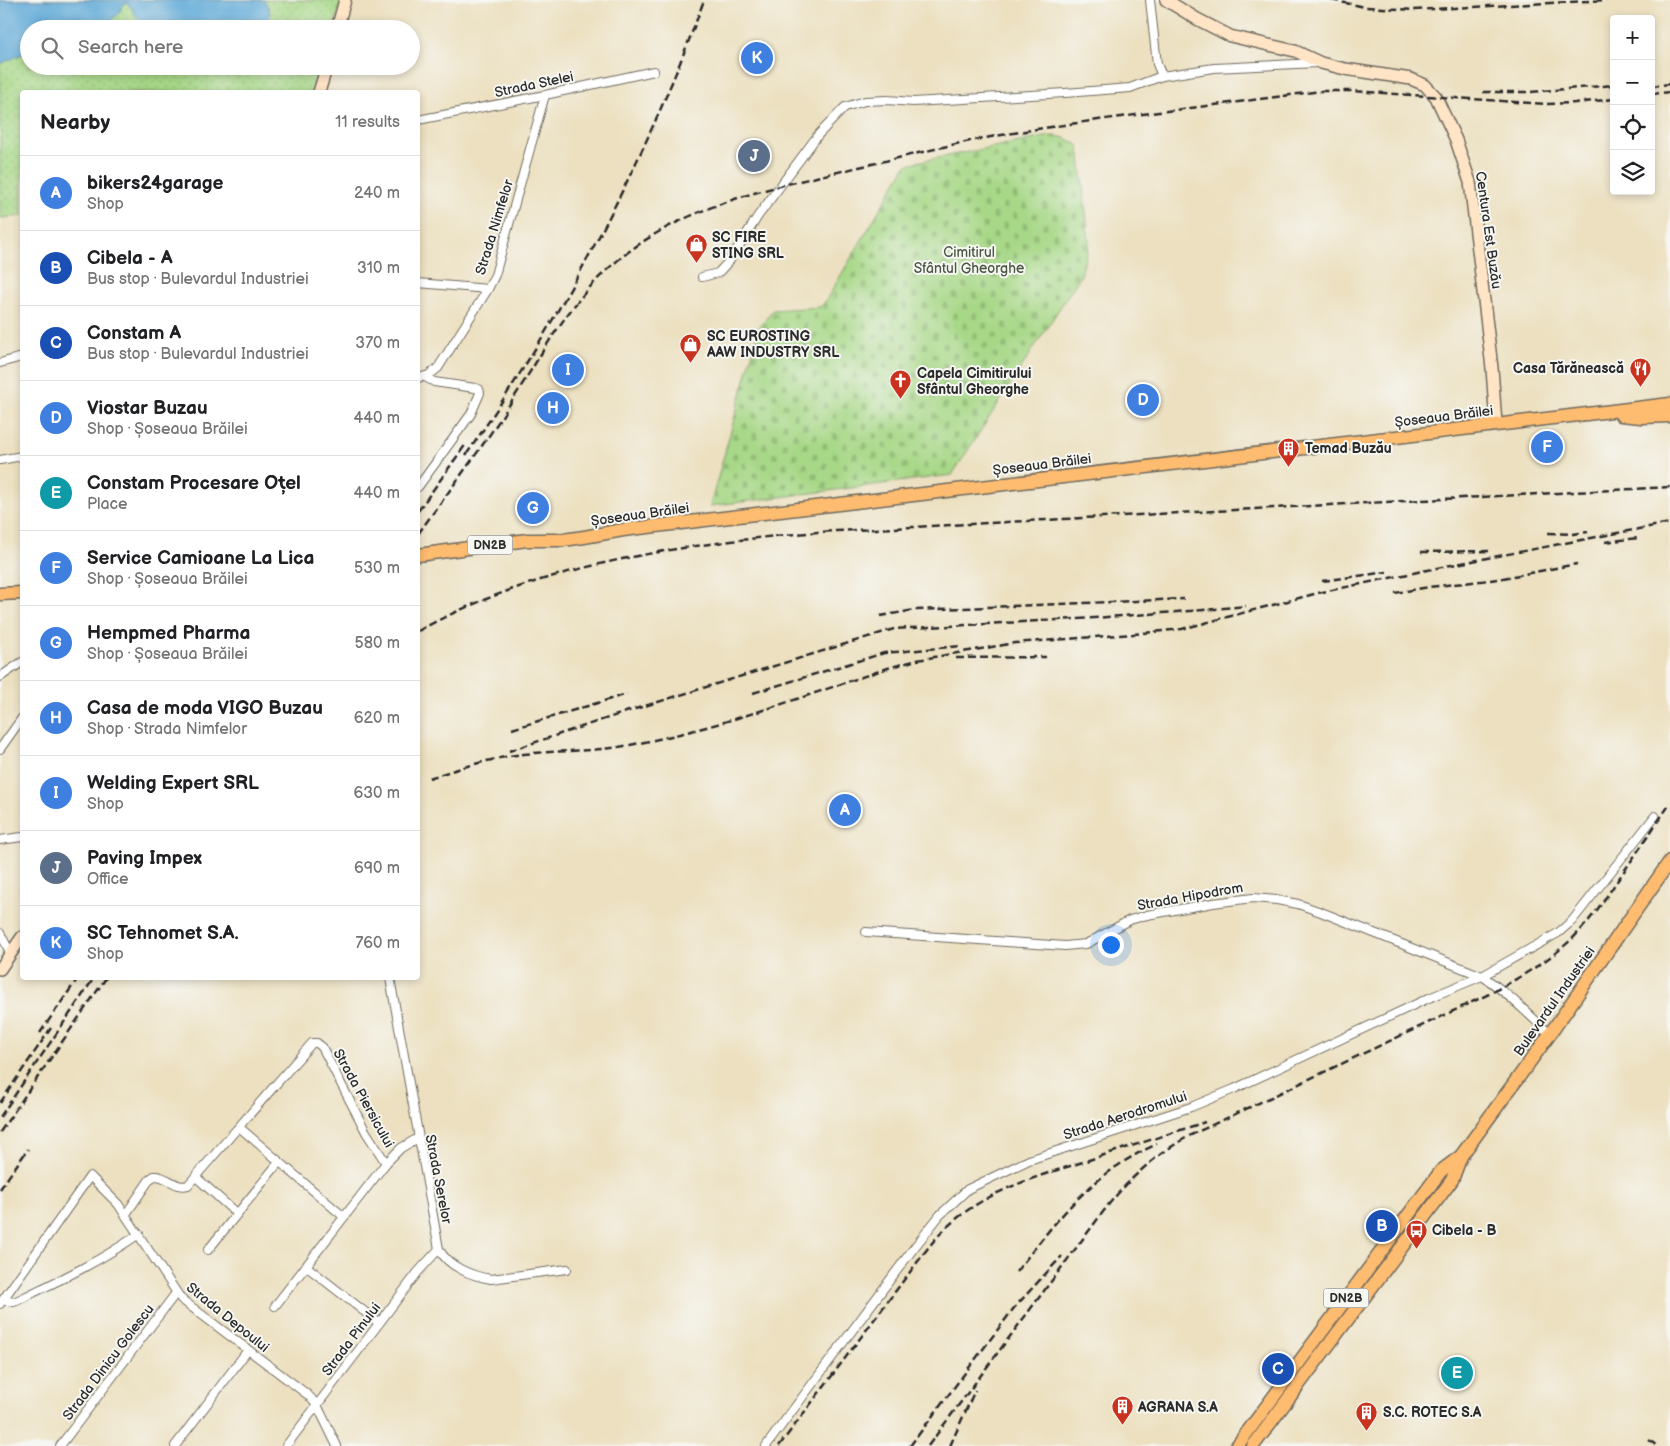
<!DOCTYPE html>
<meta charset="utf-8">
<style>
:root{--surface:#fff;--page:#f6f6f6;--text:#202124;--muted:#757577;--line:#e0e0e0;--accent:#7c3aed}
body{margin:0;font-family:"Balsamiq Sans",sans-serif;background:var(--page);color:var(--text)}
.controls{position:absolute;right:15px;top:15px;display:grid;overflow:hidden;border-radius:5px;box-shadow:0 2px 8px #0003}
.controls button{width:45px;height:45px;display:grid;place-items:center;padding:0;border:0;border-bottom:1px solid var(--line);background:var(--surface);color:var(--text);font:25px sans-serif}
.you{position:absolute;left:1110px;top:944px;width:18px;height:18px;margin:-12px;border:4px solid #fff;border-radius:50%;background:#1a73e8;box-shadow:0 0 0 8px #1a73e833}
.badge{display:grid;place-items:center;width:32px;height:32px;border-radius:50%;background:var(--accent);color:#fff;font-size:16px;font-weight:700}
.pin{position:absolute;translate:-50% -50%;border:2px solid #fff;box-shadow:0 1px 5px #0006}
.list{margin:0;padding:0;list-style:none}
h2{display:flex;justify-content:space-between;align-items:center;height:65px;margin:0;padding:0 20px;font-size:21px}
h2 small{font-size:16px;font-weight:400;color:var(--muted)}
.list li{display:grid;grid-template-columns:32px 1fr auto;gap:15px;align-items:center;box-sizing:border-box;height:75px;padding:0 20px;border-top:1px solid var(--line)}
.list b{display:block;font-size:19px;white-space:nowrap}
.list p{margin:0;font-size:16px;white-space:nowrap;color:var(--muted)}
.list em{font-size:16px;font-style:normal;color:var(--muted)}
.icon{flex:none;width:28px;height:28px;fill:none;stroke:currentColor;stroke-width:2;stroke-linecap:round;stroke-linejoin:round}
.map{position:relative;flex:none;width:1670px;height:1446px;overflow:hidden}
.search{position:absolute;background:var(--surface);box-shadow:0 2px 8px #0003;left:20px;top:20px;width:400px;height:55px;display:flex;align-items:center;gap:12px;box-sizing:border-box;padding:0 18px;border-radius:28px;color:var(--muted);font-size:19px}
.panel{position:absolute;background:var(--surface);box-shadow:0 2px 8px #0003;left:20px;top:90px;width:400px;height:890px;border-radius:5px}
.map>svg:first-child{display:block}
.grass{fill:url(#grass-dots);stroke:#698259}
.cemetery{fill:url(#cemetery-stones);stroke:#698259}
.water{fill:#60aad8;stroke:#466a82}
.lines{fill:none;stroke-linecap:round;stroke-linejoin:round}
.street-casing{stroke:#6f6a5f;stroke-width:10}
.secondary-casing{stroke:#6f6a5f;stroke-width:14}
.primary-casing{stroke:#6f6a5f;stroke-width:15}
.street{stroke:#fff;stroke-width:8}
.secondary{stroke:#ffe4c6;stroke-width:11}
.primary{stroke:#febc70;stroke-width:12}
.rail{stroke:#2b2b2b;stroke-width:2.5;stroke-dasharray:8 4;stroke-linecap:butt}
.labels{text-anchor:middle;stroke-width:4;stroke-linejoin:round;paint-order:stroke}
.shield{fill:#f6f6f2;stroke:#686867;stroke-width:1}
.shield-label{font-size:12px;font-weight:bold;fill:#2b2b2b}
.street-label{font-size:14px;fill:#2b2b2b;stroke:#f6f6f2}
.poi-label{font-size:14px;font-weight:bold;fill:#2b2b2b;stroke:#f6f6f2;text-anchor:start}
.park-label{font-size:14px;fill:#4a5642;stroke:#f6f6f2}
</style>
<div class="map">
<svg width="1670" height="1446" viewBox="0 0 1670 1446">
<defs>
<pattern id="grass-dots" width="8" height="8" patternUnits="userSpaceOnUse" patternTransform="scale(1.25)"><rect width="8" height="8" fill="#a7d887"/><path d="M2 2h.1M6 6h.1" fill="none" stroke="#90ba75" stroke-width="1.8" stroke-linecap="round"/></pattern>
<pattern id="cemetery-stones" width="16" height="16" patternUnits="userSpaceOnUse" patternTransform="scale(1.25)"><rect width="16" height="16" fill="#a7d887"/><path d="M2 7V4a2 2 0 0 1 4 0v3zM10 15v-3a2 2 0 0 1 4 0v3z" fill="#90ba75"/></pattern>
</defs>
<rect width="100%" height="100%" fill="#f6f6f2"/>
<filter id="ink" filterUnits="userSpaceOnUse"><feTurbulence type="fractalNoise" baseFrequency=".02" numOctaves="2"/><feDisplacementMap in="SourceGraphic" scale="10" xChannelSelector="R" yChannelSelector="G"/><feConvolveMatrix kernelMatrix="1 2 1 2 8 2 1 2 1" color-interpolation-filters="sRGB"/></filter>
<filter id="wash" filterUnits="userSpaceOnUse"><feTurbulence type="fractalNoise" baseFrequency=".0096" numOctaves="4" result="noise"/><feDisplacementMap in="SourceGraphic" scale="20" xChannelSelector="R" yChannelSelector="G"/><feGaussianBlur stdDeviation="1.12" result="paint"/><feColorMatrix in="noise" values="0 0 0 0 0 0 0 0 0 0 0 0 0 0 0 0 0 1.4 0 .05"/><feComposite in="paint" operator="in"/></filter>
<g filter="url(#wash)">
<rect width="100%" height="100%" fill="#ece0c0"/>
<path class="grass" d="M 0,0 L 341,0 L 334,29 L 29,29 L 29,66 L 325,66 L 318,92 L 22,92 L 22,216 L 0,218 Z"/>
<path class="cemetery" d="M 1050,136 C 1062,136 1069,139 1079,146 L 1089,243 L 1081,275 L 952,475 L 710,506 L 760,326 L 773,310 L 820,307 L 825,302 L 905,167 L 911,163 Z"/>
<path class="water" d="M 0,0 L 264,0 C 271,9 271,18 268,29 C 242,29 161,34 141,21 C 134,17 133,8 127,3 L 123,5 L 119,13 L 112,20 L 97,29 L 29,29 L 29,51 L 0,64 Z"/>
</g>
<g filter="url(#ink)">
<g class="lines">
<defs>
<g id="street">
<path d="M 1150,0 L 1157,64 L 1162,76"/>
<path d="M 418,120 L 545,95 L 654,71"/>
<path d="M 702,277 L 718,273 L 730,260 L 758,216 L 818,135 L 845,107 L 865,101 L 887,100 L 913,102 L 1065,93 L 1130,88 L 1162,76 L 1214,68 L 1318,63"/>
<path d="M 418,283 L 488,289"/>
<path d="M 0,363 L 22,357"/>
<path d="M 418,378 L 429,375 L 438,368 L 488,289 L 495,275 L 545,95"/>
<path d="M 0,460 L 22,456"/>
<path d="M 418,487 L 471,414 L 480,393 L 479,389 L 475,388 L 434,382 L 425,377"/>
<path d="M 0,677 L 22,662"/>
<path d="M 0,749 L 22,718"/>
<path d="M 0,840 L 22,837"/>
<path d="M 866,932 L 1065,946 L 1086,944 L 1130,920 L 1147,915 L 1213,903 L 1253,898 L 1277,900 L 1298,904 L 1321,912 L 1482,976 C 1507,992 1528,1014 1550,1034"/>
<path d="M 0,933 L 11,954"/>
<path d="M 390,978 L 439,1249 C 448,1267 472,1276 491,1279 L 567,1269"/>
<path d="M 239,1127 L 344,1217"/>
<path d="M 196,1177 L 237,1214"/>
<path d="M 126,1214 L 150,1179 L 154,1176 C 167,1175 175,1189 188,1185 L 312,1043 L 317,1043 L 322,1047 L 366,1132 L 386,1163"/>
<path d="M 208,1250 L 279,1162"/>
<path d="M 306,1266 L 379,1323"/>
<path d="M 3,1300 L 14,1302 C 58,1281 99,1262 139,1234"/>
<path d="M 0,1304 L 90,1176 L 118,1204 L 181,1299 L 308,1395 L 317,1405 L 337,1446"/>
<path d="M 275,1306 L 386,1163 L 401,1148 L 418,1138"/>
<path d="M 60,1446 L 176,1293"/>
<path d="M 175,1446 L 248,1350"/>
<path d="M 286,1446 L 418,1272 L 439,1249"/>
<path d="M 766,1446 L 913,1249 L 940,1215 L 968,1189 L 1029,1160 L 1191,1107 L 1234,1089 L 1429,998 L 1482,976 L 1558,933 L 1572,921 L 1655,816"/>
</g>
<g id="secondary">
<path d="M 1166,0 L 1197,19 L 1230,36 L 1295,51 L 1321,63 L 1345,69 L 1411,79 L 1425,85 L 1436,97 L 1456,140 L 1470,182 L 1492,368 L 1496,424"/>
<path d="M 337,29 L 345,0"/>
<path d="M 319,92 L 327,66"/>
<path d="M 0,969 L 22,937"/>
</g>
<g id="primary">
<path d="M 1621,415 L 1641,417 L 1670,416"/>
<path d="M 418,555 L 527,540 L 563,540 L 584,537 L 623,530 L 1670,404"/>
<path d="M 0,594 L 22,593"/>
<path d="M 1237,1446 L 1441,1171 L 1461,1156"/>
<path d="M 1253,1446 L 1452,1180 L 1461,1156 L 1550,1034 L 1670,861"/>
</g>
</defs>
<use href="#street" class="street-casing"/>
<use href="#secondary" class="secondary-casing"/>
<use href="#primary" class="primary-casing"/>
<use href="#street" class="street"/>
<use href="#secondary" class="secondary"/>
<use href="#primary" class="primary"/>
<g class="rail">
<path d="M 1331,0 L 1365,7 L 1414,10 L 1607,0"/>
<path d="M 1651,86 L 1670,84"/>
<path d="M 1483,92 L 1530,92 L 1614,85"/>
<path d="M 1651,94 L 1670,92"/>
<path d="M 466,455 C 563,315 646,161 704,0"/>
<path d="M 418,511 L 466,444"/>
<path d="M 1548,533 L 1573,534 L 1588,532"/>
<path d="M 418,534 C 448,492 480,451 508,407 C 539,359 565,308 608,269 C 677,205 771,188 859,167 C 905,157 950,144 996,136 C 1091,119 1188,109 1283,96 L 1321,91 L 1352,91 L 1546,104 L 1575,103 L 1614,99"/>
<path d="M 1605,542 L 1638,538"/>
<path d="M 1421,552 L 1490,551"/>
<path d="M 1322,581 L 1387,572"/>
<path d="M 1395,593 L 1429,587 L 1498,579 L 1577,564"/>
<path d="M 880,616 L 915,610 L 1184,599"/>
<path d="M 418,631 C 538,565 682,544 818,532 L 1670,487"/>
<path d="M 956,658 L 1046,657"/>
<path d="M 753,693 L 884,653 L 961,646"/>
<path d="M 512,729 L 627,694"/>
<path d="M 509,751 L 632,710 L 894,629 L 1094,618 L 1203,610 L 1246,606"/>
<path d="M 429,778 C 460,768 492,758 524,754 C 560,750 595,752 630,745 C 718,728 803,697 888,668 L 917,660 L 1015,643 L 1133,634 L 1182,629 L 1318,593 L 1456,564 L 1670,523"/>
<path d="M 40,1033 L 78,978"/>
<path d="M 0,1103 L 51,1028"/>
<path d="M 0,1117 L 94,978"/>
<path d="M 0,1132 L 106,978"/>
<path d="M 0,1189 L 28,1149"/>
<path d="M 1016,1272 C 1059,1217 1092,1173 1157,1144"/>
<path d="M 1649,1440 L 1657,1446"/>
<path d="M 779,1446 L 928,1248 C 970,1194 1027,1180 1089,1160 C 1128,1147 1166,1135 1205,1122"/>
<path d="M 910,1446 L 1014,1308 L 1062,1256"/>
<path d="M 928,1446 L 1109,1204 C 1132,1176 1158,1153 1191,1135 L 1489,994 C 1519,978 1549,961 1574,937 C 1592,919 1606,897 1620,877 C 1637,853 1653,828 1670,804"/>
<path d="M 950,1446 L 975,1390"/>
</g>
</g>
</g>
<defs>
<symbol id="shop-pin" viewBox="-11 -11 22 30"><path d="M0 17L-7.5 6A9.5 9.5 0 1 1 7.5 6Z" fill="#c8321e" stroke="#f6f6f2"/><path d="M-5-2.5h2.3a2.7 3.5 0 0 1 5.4 0H5L5.5 6h-11ZM-1.5-2.5h3a1.5 2.3 0 0 0-3 0Z" fill="#fff"/></symbol>
<symbol id="restaurant-pin" viewBox="-11 -11 22 30"><path d="M0 17L-7.5 6A9.5 9.5 0 1 1 7.5 6Z" fill="#c8321e" stroke="#f6f6f2"/><path d="M-5-6h1v4h1v-4h1v4h1v-4h1v5L-1.5 .5V6h-2V.5L-5-1ZM5-6V6H3V1.5H1.5Q1.5-4 5-6Z" fill="#fff"/></symbol>
<symbol id="church-pin" viewBox="-11 -11 22 30"><path d="M0 17L-7.5 6A9.5 9.5 0 1 1 7.5 6Z" fill="#c8321e" stroke="#f6f6f2"/><path d="M-1.2-6h2.4v3.5h3.3v2.4h-3.3V6h-2.4V-.1h-3.3v-2.4h3.3Z" fill="#fff"/></symbol>
<symbol id="building-pin" viewBox="-11 -11 22 30"><path d="M0 17L-7.5 6A9.5 9.5 0 1 1 7.5 6Z" fill="#c8321e" stroke="#f6f6f2"/><path d="M-4-6H4V6H1V3H-1V6H-4ZM-2.5-4.3h1.7v1.8h-1.7ZM.8-4.3h1.7v1.8H.8ZM-2.5-1h1.7V.8h-1.7ZM.8-1h1.7V.8H.8Z" fill="#fff"/></symbol>
<symbol id="bus-pin" viewBox="-11 -11 22 30"><path d="M0 17L-7.5 6A9.5 9.5 0 1 1 7.5 6Z" fill="#c8321e" stroke="#f6f6f2"/><path d="M-5-6H5V4H4V6H2V4H-2V6H-4V4H-5ZM-3.5-4V0h7V-4ZM-3.5 1.2v1.5H-2V1.2ZM2 1.2v1.5H3.5V1.2Z" fill="#fff"/></symbol>
</defs>
<g fill-rule="evenodd">
<use href="#shop-pin" x="684" y="232" width="25" height="34"/>
<use href="#shop-pin" x="678" y="332" width="25" height="34"/>
<use href="#restaurant-pin" x="1628" y="356" width="25" height="34"/>
<use href="#church-pin" x="888" y="368" width="25" height="34"/>
<use href="#building-pin" x="1276" y="436" width="25" height="34"/>
<use href="#bus-pin" x="1404" y="1218" width="25" height="34"/>
<use href="#building-pin" x="1110" y="1394" width="25" height="34"/>
<use href="#building-pin" x="1354" y="1400" width="25" height="34"/>
</g>
<g class="labels">
<g class="shield">
<rect x="467.5" y="535.5" width="45" height="19" rx="4"/>
<rect x="1323.5" y="1288.5" width="45" height="19" rx="4"/>
</g>
<g class="shield-label">
<text x="490" y="549">DN2B</text>
<text x="1346" y="1302">DN2B</text>
</g>
<g class="street-label">
<text transform="translate(534 84) rotate(-12)" y="5">Strada Stelei</text>
<text transform="translate(494 227) rotate(-73)" y="5">Strada Nimfelor</text>
<text transform="translate(1489 230) rotate(82)" y="5">Centura Est Buzău</text>
<text transform="translate(1444 416) rotate(-7)" y="5">Șoseaua Brăilei</text>
<text transform="translate(1042 464) rotate(-7)" y="5">Șoseaua Brăilei</text>
<text transform="translate(640 514) rotate(-8)" y="5">Șoseaua Brăilei</text>
<text transform="translate(1190 896) rotate(-10)" y="5">Strada Hipodrom</text>
<text transform="translate(1554 1001) rotate(-55)" y="5">Bulevardul Industriei</text>
<text transform="translate(364 1098) rotate(61)" y="5">Strada Piersicului</text>
<text transform="translate(1125 1115) rotate(-18)" y="5">Strada Aerodromului</text>
<text transform="translate(439 1179) rotate(79)" y="5">Strada Serelor</text>
<text transform="translate(228 1317) rotate(39)" y="5">Strada Depoului</text>
<text transform="translate(351 1339) rotate(-53)" y="5">Strada Pinului</text>
<text transform="translate(108 1362) rotate(-53)" y="5">Strada Dinicu Golescu</text>
</g>
<g class="poi-label">
<text x="712" y="242">SC FIRE<tspan x="712" dy="16">STING SRL</tspan></text>
<text x="707" y="341">SC EUROSTING<tspan x="707" dy="16">AAW INDUSTRY SRL</tspan></text>
<text x="1624" y="373" text-anchor="end">Casa Tărănească</text>
<text x="917" y="378">Capela Cimitirului<tspan x="917" dy="16">Sfântul Gheorghe</tspan></text>
<text x="1305" y="453">Temad Buzău</text>
<text x="1432" y="1235">Cibela - B</text>
<text x="1138" y="1412">AGRANA S.A</text>
<text x="1383" y="1417">S.C. ROTEC S.A</text>
</g>
<g class="park-label">
<text x="969" y="257">Cimitirul<tspan x="969" dy="16">Sfântul Gheorghe</tspan></text>
</g>
</g>
</svg>
<div class="controls">
<button>+</button>
<button>−</button>
<button><svg class="icon" aria-label="locate" viewBox="0 0 24 24"><circle cx="12" cy="12" r="6"/><path d="M12 2v4M12 18v4M2 12h4M18 12h4"/></svg></button>
<button><svg class="icon" aria-label="layers" viewBox="0 0 24 24"><path d="M12 4l9 5-9 5-9-5zM3 14l9 5 9-5"/></svg></button>
</div>
<div class="you"></div>
<div class="pin badge" style="left:845px;top:810px;background:#3f7fe0">A</div>
<div class="pin badge" style="left:1382px;top:1226px;background:#1a4fb4">B</div>
<div class="pin badge" style="left:1278px;top:1369px;background:#1a4fb4">C</div>
<div class="pin badge" style="left:1143px;top:400px;background:#3f7fe0">D</div>
<div class="pin badge" style="left:1457px;top:1373px;background:#0f9aa8">E</div>
<div class="pin badge" style="left:1547px;top:447px;background:#3f7fe0">F</div>
<div class="pin badge" style="left:533px;top:508px;background:#3f7fe0">G</div>
<div class="pin badge" style="left:553px;top:408px;background:#3f7fe0">H</div>
<div class="pin badge" style="left:568px;top:370px;background:#3f7fe0">I</div>
<div class="pin badge" style="left:754px;top:156px;background:#5c6f8a">J</div>
<div class="pin badge" style="left:757px;top:58px;background:#3f7fe0">K</div>
<div class="search"><svg class="icon" aria-label="search" viewBox="0 0 24 24"><circle cx="10" cy="10" r="6"/><path d="M15 15l6 6"/></svg>Search here</div>
<section class="panel">
<h2>Nearby<small>11 results</small></h2>
<ul class="list">
<li><span class="badge" style="background:#3f7fe0">A</span><div><b>bikers24garage</b><p>Shop</p></div><em>240 m</em></li>
<li><span class="badge" style="background:#1a4fb4">B</span><div><b>Cibela - A</b><p>Bus stop · Bulevardul Industriei</p></div><em>310 m</em></li>
<li><span class="badge" style="background:#1a4fb4">C</span><div><b>Constam A</b><p>Bus stop · Bulevardul Industriei</p></div><em>370 m</em></li>
<li><span class="badge" style="background:#3f7fe0">D</span><div><b>Viostar Buzau</b><p>Shop · Șoseaua Brăilei</p></div><em>440 m</em></li>
<li><span class="badge" style="background:#0f9aa8">E</span><div><b>Constam Procesare Oțel</b><p>Place</p></div><em>440 m</em></li>
<li><span class="badge" style="background:#3f7fe0">F</span><div><b>Service Camioane La Lica</b><p>Shop · Șoseaua Brăilei</p></div><em>530 m</em></li>
<li><span class="badge" style="background:#3f7fe0">G</span><div><b>Hempmed Pharma</b><p>Shop · Șoseaua Brăilei</p></div><em>580 m</em></li>
<li><span class="badge" style="background:#3f7fe0">H</span><div><b>Casa de moda VIGO Buzau</b><p>Shop · Strada Nimfelor</p></div><em>620 m</em></li>
<li><span class="badge" style="background:#3f7fe0">I</span><div><b>Welding Expert SRL</b><p>Shop</p></div><em>630 m</em></li>
<li><span class="badge" style="background:#5c6f8a">J</span><div><b>Paving Impex</b><p>Office</p></div><em>690 m</em></li>
<li><span class="badge" style="background:#3f7fe0">K</span><div><b>SC Tehnomet S.A.</b><p>Shop</p></div><em>760 m</em></li>
</ul>
</section>
</div>
